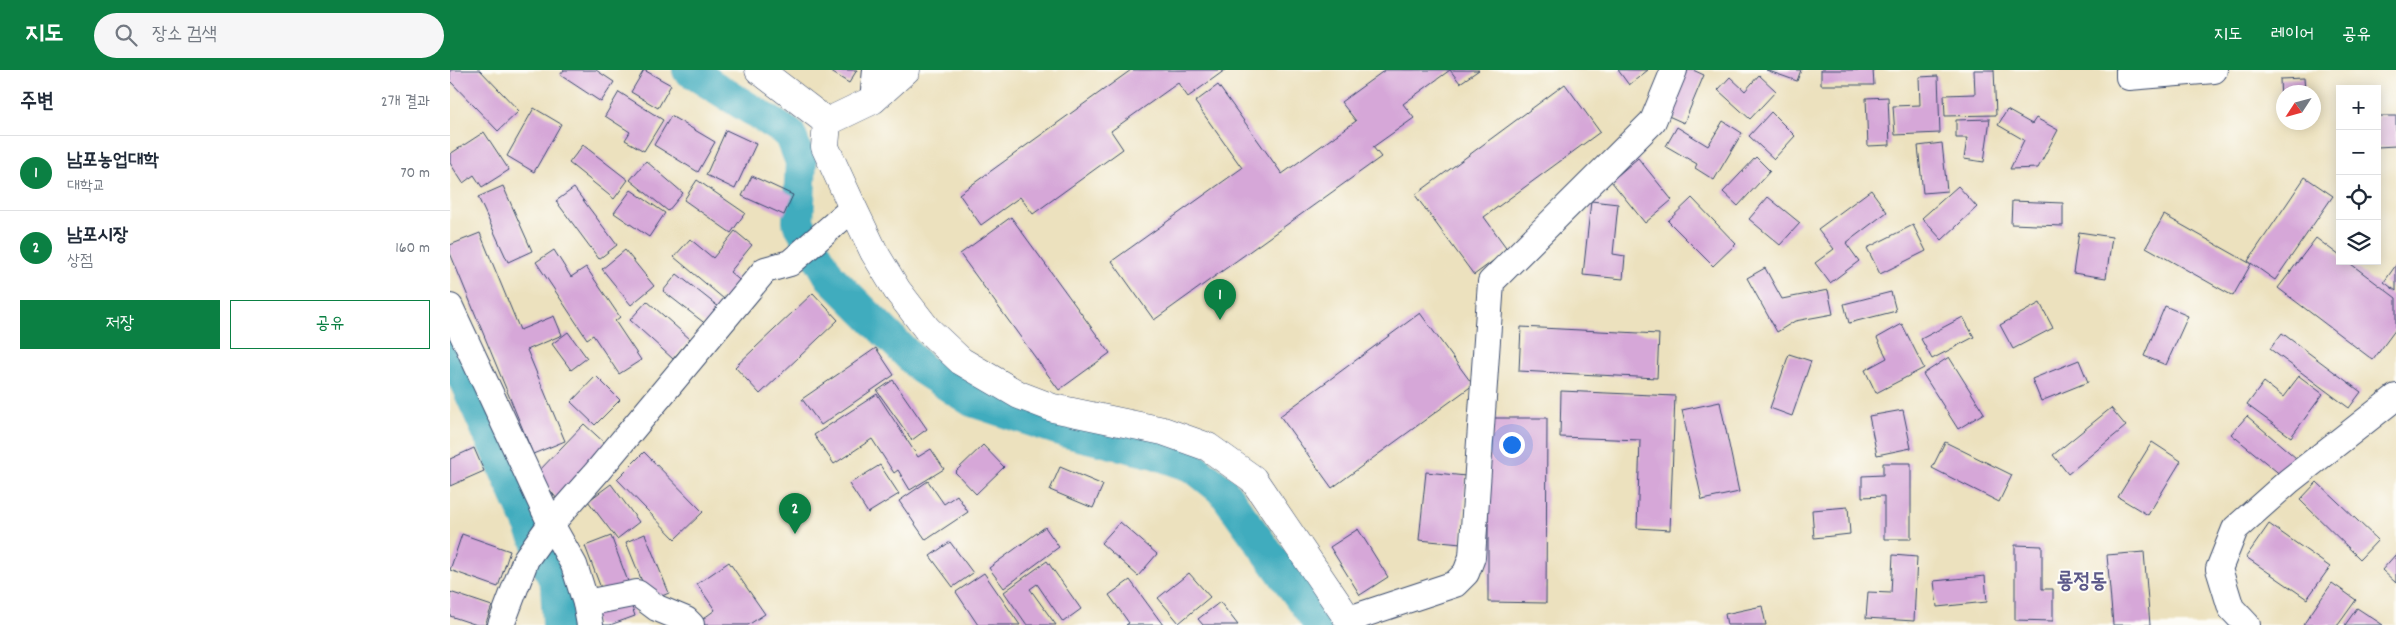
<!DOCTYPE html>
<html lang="ko">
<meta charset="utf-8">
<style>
:root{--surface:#fff;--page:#f6f6f7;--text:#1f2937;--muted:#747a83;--line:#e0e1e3;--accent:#0b8043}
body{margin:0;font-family:Dekko,"Poor Story",sans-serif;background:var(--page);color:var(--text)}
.controls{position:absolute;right:15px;top:15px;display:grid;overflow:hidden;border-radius:0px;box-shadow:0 2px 12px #0003}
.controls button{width:45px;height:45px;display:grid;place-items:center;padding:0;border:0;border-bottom:1px solid var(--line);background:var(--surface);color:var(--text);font:25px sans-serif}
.compass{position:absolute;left:1826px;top:15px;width:45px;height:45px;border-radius:50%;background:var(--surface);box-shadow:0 2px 12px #0003;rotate:234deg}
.you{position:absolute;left:1061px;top:374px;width:18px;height:18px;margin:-12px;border:4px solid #fff;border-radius:50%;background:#1a73e8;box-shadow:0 0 0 8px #1a73e833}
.badge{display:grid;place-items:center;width:32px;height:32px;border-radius:50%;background:var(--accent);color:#fff;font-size:16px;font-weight:700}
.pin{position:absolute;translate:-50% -41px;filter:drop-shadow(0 1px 2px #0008)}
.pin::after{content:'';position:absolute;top:26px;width:18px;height:15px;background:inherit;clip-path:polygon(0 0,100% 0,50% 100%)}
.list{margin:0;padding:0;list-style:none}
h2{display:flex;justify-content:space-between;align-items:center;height:65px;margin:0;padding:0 20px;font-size:21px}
h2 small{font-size:16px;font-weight:400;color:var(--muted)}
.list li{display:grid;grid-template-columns:32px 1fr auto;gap:15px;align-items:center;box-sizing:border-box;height:75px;padding:0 20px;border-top:1px solid var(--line)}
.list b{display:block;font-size:19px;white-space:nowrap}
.list p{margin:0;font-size:16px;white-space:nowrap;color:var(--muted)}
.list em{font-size:16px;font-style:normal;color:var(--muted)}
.actions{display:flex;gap:10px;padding:15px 20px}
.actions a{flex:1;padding:11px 0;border:1px solid var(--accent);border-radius:0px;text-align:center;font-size:18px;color:var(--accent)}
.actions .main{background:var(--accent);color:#fff}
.icon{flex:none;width:28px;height:28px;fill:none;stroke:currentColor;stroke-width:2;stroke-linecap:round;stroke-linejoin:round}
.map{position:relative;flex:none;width:1946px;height:555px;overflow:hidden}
header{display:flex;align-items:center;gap:30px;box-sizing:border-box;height:70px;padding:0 25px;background:var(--accent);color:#fff}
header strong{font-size:24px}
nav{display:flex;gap:28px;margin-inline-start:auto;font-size:18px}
.search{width:350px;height:45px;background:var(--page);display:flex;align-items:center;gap:12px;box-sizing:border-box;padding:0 18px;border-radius:28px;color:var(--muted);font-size:19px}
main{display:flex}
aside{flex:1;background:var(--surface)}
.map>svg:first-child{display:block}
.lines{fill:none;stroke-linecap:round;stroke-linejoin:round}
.canal{stroke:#3facbe;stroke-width:32}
.building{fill:#d6a7d8}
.minor-casing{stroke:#3a4a6c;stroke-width:28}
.tertiary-casing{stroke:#3a4a6c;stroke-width:29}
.minor{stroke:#fff;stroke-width:26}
.tertiary{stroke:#fff;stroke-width:28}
.labels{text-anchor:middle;stroke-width:4;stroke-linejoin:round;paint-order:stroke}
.quarter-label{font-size:21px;font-weight:bold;fill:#5c5989;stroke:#fdfcf7}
</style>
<header>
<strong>지도</strong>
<div class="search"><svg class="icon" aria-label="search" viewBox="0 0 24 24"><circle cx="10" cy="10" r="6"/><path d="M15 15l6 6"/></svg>장소 검색</div>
<nav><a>지도</a><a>레이어</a><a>공유</a></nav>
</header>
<main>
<aside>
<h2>주변<small>2개 결과</small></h2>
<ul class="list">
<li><span class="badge">1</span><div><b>남포농업대학</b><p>대학교</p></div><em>70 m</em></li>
<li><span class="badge">2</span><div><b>남포시장</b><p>상점</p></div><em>160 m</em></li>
</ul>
<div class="actions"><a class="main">저장</a><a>공유</a></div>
</aside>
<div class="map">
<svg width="1946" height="555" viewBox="0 0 1946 555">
<rect width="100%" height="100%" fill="#fdfcf7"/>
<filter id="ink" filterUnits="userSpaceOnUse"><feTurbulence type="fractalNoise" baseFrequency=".02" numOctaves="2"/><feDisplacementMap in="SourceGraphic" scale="10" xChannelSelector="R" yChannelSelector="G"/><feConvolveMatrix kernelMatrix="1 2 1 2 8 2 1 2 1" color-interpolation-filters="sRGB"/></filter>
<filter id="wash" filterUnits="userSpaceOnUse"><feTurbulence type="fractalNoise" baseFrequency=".0096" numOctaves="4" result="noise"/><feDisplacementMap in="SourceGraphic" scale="20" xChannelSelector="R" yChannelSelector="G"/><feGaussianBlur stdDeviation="1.12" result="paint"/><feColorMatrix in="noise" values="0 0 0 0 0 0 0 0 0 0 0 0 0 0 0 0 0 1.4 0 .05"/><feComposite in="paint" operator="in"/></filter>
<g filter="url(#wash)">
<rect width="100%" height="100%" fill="#ece1be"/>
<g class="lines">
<g class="canal">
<path d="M 238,0 L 340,64 L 351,92 L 348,152 L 380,207 L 472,299 L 522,331 L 616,362 L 704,383 L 743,397 L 773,421 L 870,555"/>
<path d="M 0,278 L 106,514 L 108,555"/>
</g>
</g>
<g id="blocks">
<g class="building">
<path d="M 0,0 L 30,0 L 69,41 L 48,61 L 0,11 Z"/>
<path d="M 114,0 L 146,0 L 164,12 L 151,32 L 110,5 Z"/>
<path d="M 194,0 L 221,15 L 208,38 L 181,22 Z"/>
<path d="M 378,0 L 407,0 L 399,13 Z"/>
<path d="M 681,0 L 775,0 L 738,27 L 728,13 L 661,61 L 673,79 L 583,144 L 570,127 L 531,155 L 509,124 Z"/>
<path d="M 935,0 L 1000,0 L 953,34 L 964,48 L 923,77 L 931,87 L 704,250 L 662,191 L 792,98 L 745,32 L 768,15 L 832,104 L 906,51 L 891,32 Z"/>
<path d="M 1000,0 L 1029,0 L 1010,13 Z"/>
<path d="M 1168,0 L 1198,0 L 1179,15 Z"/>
<path d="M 1233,0 L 1243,0 L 1254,5 L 1234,53 L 1214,44 Z"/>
<path d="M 1316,0 L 1351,0 L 1347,11 Z"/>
<path d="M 1371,0 L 1423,0 L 1424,15 L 1371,15 Z"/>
<path d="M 1524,0 L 1544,0 L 1546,45 L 1495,46 L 1494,25 L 1525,24 Z"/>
<path d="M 1309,5 L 1326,21 L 1300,49 L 1268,20 L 1280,7 L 1295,21 Z"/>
<path d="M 1488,6 L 1490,63 L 1445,65 L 1443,36 L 1470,35 L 1469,7 Z"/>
<path d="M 1854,8 L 1855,22 L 1834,22 L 1834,31 L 1831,31 L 1830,9 Z"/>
<path d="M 1115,14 L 1150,62 L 1034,147 L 1058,180 L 1024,205 L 965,125 Z"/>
<path d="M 169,22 L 213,50 L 194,81 L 175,70 L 180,62 L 155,46 Z"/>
<path d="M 1438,27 L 1440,75 L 1418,76 L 1416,28 Z"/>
<path d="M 84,38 L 111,54 L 84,102 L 57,86 Z"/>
<path d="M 1557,40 L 1582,54 L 1586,48 L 1608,60 L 1588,98 L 1560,99 L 1574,70 L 1548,55 Z"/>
<path d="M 1321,42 L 1345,66 L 1324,89 L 1299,66 Z"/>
<path d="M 221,46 L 265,72 L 248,102 L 204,75 Z"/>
<path d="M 1927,46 L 1946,46 L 1946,76 L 1927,77 Z"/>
<path d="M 1540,49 L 1534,92 L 1514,89 L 1517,68 L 1506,68 L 1506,50 Z"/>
<path d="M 1273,51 L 1292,63 L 1264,110 L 1245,98 L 1247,94 L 1216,76 L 1227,57 L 1258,76 Z"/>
<path d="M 276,60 L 306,74 L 285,119 L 256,105 Z"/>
<path d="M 34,62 L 59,100 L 32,117 L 24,105 L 13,113 L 0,93 L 0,84 Z"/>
<path d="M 1492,73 L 1497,121 L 1473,123 L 1468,76 Z"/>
<path d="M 133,75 L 178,110 L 164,129 L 119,93 Z"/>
<path d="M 1306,87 L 1320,101 L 1288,136 L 1273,122 Z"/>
<path d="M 1188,88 L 1222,130 L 1195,153 L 1161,111 Z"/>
<path d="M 196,91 L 233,123 L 218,141 L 180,110 Z"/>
<path d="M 302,106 L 343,125 L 334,145 L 292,126 Z"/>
<path d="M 1855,107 L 1883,126 L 1825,210 L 1798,191 Z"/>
<path d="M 247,110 L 295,143 L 281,163 L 234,130 Z"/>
<path d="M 53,116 L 82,181 L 58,192 L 28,127 Z"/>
<path d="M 1508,116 L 1527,137 L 1492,170 L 1472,148 Z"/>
<path d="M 124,118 L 167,175 L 149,189 L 106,131 Z"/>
<path d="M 181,120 L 215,143 L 199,167 L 164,143 Z"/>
<path d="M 1421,120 L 1437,142 L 1396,173 L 1409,191 L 1380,213 L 1365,193 L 1384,179 L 1368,159 Z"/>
<path d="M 1318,127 L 1350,153 L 1330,175 L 1299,149 Z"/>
<path d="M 1242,128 L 1286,174 L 1263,196 L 1218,151 Z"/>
<path d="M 1141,131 L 1168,134 L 1163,184 L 1175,186 L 1173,209 L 1133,205 Z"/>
<path d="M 1562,131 L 1613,133 L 1613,156 L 1561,154 Z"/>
<path d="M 1714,145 L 1801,194 L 1783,226 L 1696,177 Z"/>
<path d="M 561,147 L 660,283 L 609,320 L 510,184 Z"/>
<path d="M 1463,155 L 1476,181 L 1430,204 L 1417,178 Z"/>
<path d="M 285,161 L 302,175 L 280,202 L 295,215 L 280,234 L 224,187 L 240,169 L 263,188 Z"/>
<path d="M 1629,162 L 1662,167 L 1656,208 L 1623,203 Z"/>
<path d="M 30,163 L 70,260 L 104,246 L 112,265 L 77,280 L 115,371 L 83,384 L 0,183 L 0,175 Z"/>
<path d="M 1866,168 L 1890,186 L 1890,191 L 1897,191 L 1946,228 L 1946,259 L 1923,290 L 1828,218 Z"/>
<path d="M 104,180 L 121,207 L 136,197 L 170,247 L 165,251 L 191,290 L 169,304 L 143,265 L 137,269 L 86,192 Z"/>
<path d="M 175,180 L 204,216 L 181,235 L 152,199 Z"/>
<path d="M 1946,195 L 1946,221 L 1934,212 Z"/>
<path d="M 1315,198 L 1332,229 L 1378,220 L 1383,244 L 1345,251 L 1327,262 L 1297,208 Z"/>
<path d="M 227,204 L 270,238 L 257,255 L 213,221 Z"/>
<path d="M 1441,222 L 1446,241 L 1399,253 L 1394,234 Z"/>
<path d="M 363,223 L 388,250 L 310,324 L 285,297 Z"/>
<path d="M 197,231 L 240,269 L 223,289 L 180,250 Z"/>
<path d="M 1590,233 L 1603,258 L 1563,279 L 1550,255 Z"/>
<path d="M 1715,236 L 1738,246 L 1716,295 L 1694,286 Z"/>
<path d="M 970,243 L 1023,315 L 882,418 L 830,346 Z"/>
<path d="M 1513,247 L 1524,267 L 1482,289 L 1471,269 Z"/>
<path d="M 1452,254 L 1474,298 L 1426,323 L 1415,300 L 1437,288 L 1427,268 Z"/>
<path d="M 1071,257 L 1209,264 L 1207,308 L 1069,301 Z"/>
<path d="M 118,262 L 137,288 L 121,300 L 102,274 Z"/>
<path d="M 1832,263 L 1911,322 L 1899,338 L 1820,279 Z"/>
<path d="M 426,278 L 444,305 L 371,355 L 352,329 Z"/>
<path d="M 1339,284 L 1361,291 L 1342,346 L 1320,338 Z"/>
<path d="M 1499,287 L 1534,343 L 1508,359 L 1473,304 Z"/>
<path d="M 1629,290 L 1638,312 L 1591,331 L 1582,309 Z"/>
<path d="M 146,306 L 170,330 L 145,355 L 121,332 Z"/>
<path d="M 1849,306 L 1873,324 L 1841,367 L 1797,335 L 1814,312 L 1833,327 Z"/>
<path d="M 443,310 L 477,359 L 462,370 L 427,321 Z"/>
<path d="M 1111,321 L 1225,326 L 1220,460 L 1187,458 L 1190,370 L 1110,367 Z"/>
<path d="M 427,324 L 468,387 L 481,379 L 494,399 L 460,420 L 448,400 L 444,403 L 422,369 L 384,394 L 364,365 Z"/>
<path d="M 1270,332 L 1289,422 L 1252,430 L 1232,340 Z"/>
<path d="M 1661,338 L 1676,356 L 1618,404 L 1603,385 Z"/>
<path d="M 1453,340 L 1461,378 L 1427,385 L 1419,346 Z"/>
<path d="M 1797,346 L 1846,388 L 1832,406 L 1781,364 Z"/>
<path d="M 1038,348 L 1097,348 L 1096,533 L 1038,532 Z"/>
<path d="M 134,354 L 158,376 L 110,433 L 87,403 Z"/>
<path d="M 1495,372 L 1562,405 L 1549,432 L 1482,398 Z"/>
<path d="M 1702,372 L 1731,391 L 1698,445 L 1668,427 Z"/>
<path d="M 533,375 L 554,397 L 526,424 L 505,402 Z"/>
<path d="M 24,378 L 34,401 L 0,416 L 0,389 Z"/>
<path d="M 194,382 L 253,442 L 225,469 L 167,409 Z"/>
<path d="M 1433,393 L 1461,393 L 1461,469 L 1434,469 L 1434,426 L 1412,427 L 1412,406 L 1433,405 Z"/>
<path d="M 430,395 L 449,424 L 418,443 L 399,414 Z"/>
<path d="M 610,397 L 653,415 L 643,438 L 600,420 Z"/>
<path d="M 976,402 L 1016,406 L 1011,474 L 969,470 Z"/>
<path d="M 478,411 L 494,434 L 507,425 L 518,442 L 476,470 L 449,431 Z"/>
<path d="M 1867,412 L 1928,470 L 1910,489 L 1850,430 Z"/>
<path d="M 161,414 L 189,452 L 167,469 L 138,431 Z"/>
<path d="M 1398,437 L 1400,464 L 1364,468 L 1362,440 Z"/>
<path d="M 670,452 L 707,484 L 688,506 L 651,473 Z"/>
<path d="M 1819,454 L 1880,497 L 1857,529 L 1796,487 Z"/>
<path d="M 595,457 L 609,477 L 554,518 L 539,498 Z"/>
<path d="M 908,459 L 938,507 L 910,525 L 880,477 Z"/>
<path d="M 12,464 L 60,481 L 48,517 L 0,500 Z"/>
<path d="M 195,464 L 219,523 L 200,531 L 176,472 Z"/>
<path d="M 161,466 L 180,517 L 154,526 L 135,476 Z"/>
<path d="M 500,472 L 523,503 L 503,517 L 480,486 Z"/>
<path d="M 1565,475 L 1592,476 L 1592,519 L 1603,519 L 1603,551 L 1565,550 Z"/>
<path d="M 1694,482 L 1700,555 L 1663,555 L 1657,485 Z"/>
<path d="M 1946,484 L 1946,513 L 1932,500 Z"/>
<path d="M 1443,485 L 1467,487 L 1464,551 L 1416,548 L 1418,522 L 1441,523 Z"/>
<path d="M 597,491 L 631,539 L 613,552 L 587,514 L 580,519 L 606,555 L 577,555 L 554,522 Z"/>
<path d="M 279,492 L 315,544 L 298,555 L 253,555 L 250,551 L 265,540 L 247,514 Z"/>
<path d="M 534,503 L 570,555 L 528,555 L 506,522 Z"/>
<path d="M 739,503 L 760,527 L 729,553 L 708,528 Z"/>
<path d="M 1535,506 L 1537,532 L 1487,537 L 1484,511 Z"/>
<path d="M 680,510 L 713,555 L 676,555 L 679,553 L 659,525 Z"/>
<path d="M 1882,513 L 1906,530 L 1888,555 L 1853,555 Z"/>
<path d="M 0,522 L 42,536 L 35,555 L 27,555 L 0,546 Z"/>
<path d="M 179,528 L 185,546 L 160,555 L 147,555 L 142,542 Z"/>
<path d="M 770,532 L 788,555 L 753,555 L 748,549 Z"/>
<path d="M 1312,536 L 1316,555 L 1277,555 L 1275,544 Z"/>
<path d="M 1907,538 L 1933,555 L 1895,555 Z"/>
</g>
</g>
</g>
<g filter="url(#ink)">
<use href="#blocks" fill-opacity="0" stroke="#3a4a6c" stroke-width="1"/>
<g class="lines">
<defs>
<g id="minor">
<path d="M 1679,0 L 1679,7 L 1764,0"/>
<path d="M 423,30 L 426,0"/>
<path d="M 0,237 L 101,454 L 124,495 L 136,533 L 140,555"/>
<path d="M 136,533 L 187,523 L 207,538 L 236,550 L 241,555"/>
<path d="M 899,549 L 1005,514 L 1016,503 L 1022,487 L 1041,212 L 1203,51 L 1224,0"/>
<path d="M 51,555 L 76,489 L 101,454 L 146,403 L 315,200 L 340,193 L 403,138"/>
<path d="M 1797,555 L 1781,538 L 1769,499 L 1785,459 L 1839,411 L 1946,327"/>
</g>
<g id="tertiary">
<path d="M 309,0 L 377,52 L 423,30 L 456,0"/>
<path d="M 377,52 L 375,77 L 403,138 L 424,182 L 447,220 L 477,259 L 511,291 L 569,325 L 603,338 L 713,361 L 758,377 L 803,409 L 902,555"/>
</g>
</defs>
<use href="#minor" class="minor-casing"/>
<use href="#tertiary" class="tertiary-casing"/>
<use href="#minor" class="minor"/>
<use href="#tertiary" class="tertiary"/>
</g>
</g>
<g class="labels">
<g class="quarter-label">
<text x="1632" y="517">룡정동</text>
</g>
</g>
</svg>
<div class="controls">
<button>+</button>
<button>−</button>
<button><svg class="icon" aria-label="locate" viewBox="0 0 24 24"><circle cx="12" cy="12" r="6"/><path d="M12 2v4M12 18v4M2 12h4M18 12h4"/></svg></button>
<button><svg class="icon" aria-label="layers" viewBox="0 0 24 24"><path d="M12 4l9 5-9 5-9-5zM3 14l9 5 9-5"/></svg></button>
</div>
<svg class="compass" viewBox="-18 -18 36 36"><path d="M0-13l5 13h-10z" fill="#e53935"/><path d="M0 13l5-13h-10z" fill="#747a83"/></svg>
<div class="you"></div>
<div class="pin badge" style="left:770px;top:250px">1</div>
<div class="pin badge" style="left:345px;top:464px">2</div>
</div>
</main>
